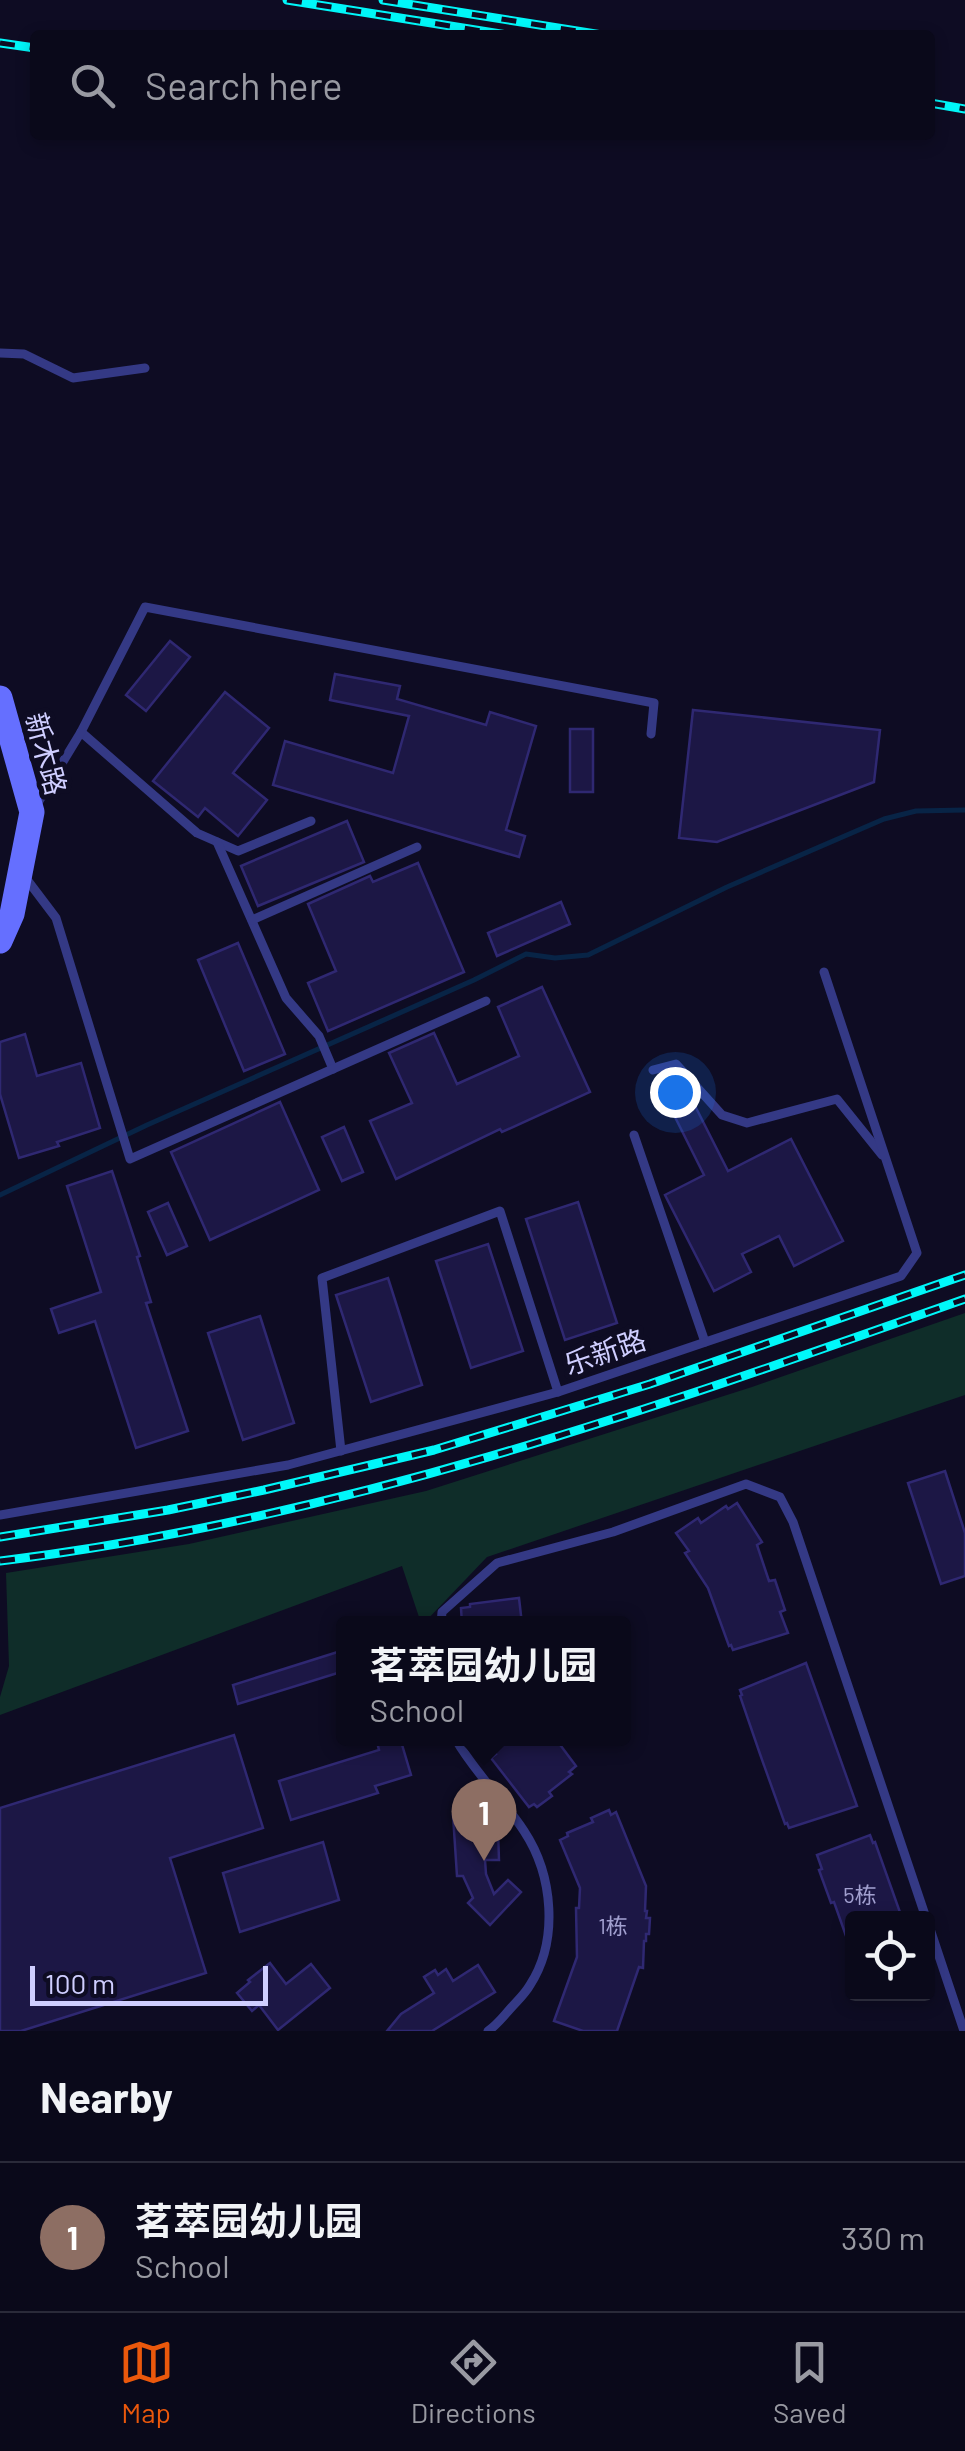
<!DOCTYPE html>
<meta charset="utf-8">
<style>
:root{--surface:#0a091a;--page:#181727;--text:#f1f3f6;--muted:#999aa2;--line:#2a2a39;--accent:#ea580c}
body{margin:0;font-family:Barlow,"Noto Sans SC",sans-serif;background:var(--page);color:var(--text)}
.controls{position:absolute;right:30px;bottom:30px;display:grid;overflow:hidden;border-radius:10px;box-shadow:0 5px 15px #0003}
.controls button{width:90px;height:90px;display:grid;place-items:center;padding:0;border:0;border-bottom:2px solid var(--line);background:var(--surface);color:var(--text);font:50px sans-serif}
.scale{position:absolute;left:30px;bottom:25px;width:238px;box-sizing:border-box;padding-left:10px;border:5px solid #cfceff;border-top:0;font-size:28px;line-height:35px;white-space:nowrap;color:#cfceff;-webkit-text-stroke:8px #0e0c23;paint-order:stroke}
.you{position:absolute;left:675px;top:1092px;width:35px;height:35px;margin:-25px;border:8px solid #fff;border-radius:50%;background:#1a73e8;box-shadow:0 0 0 15px #1a73e833}
.badge{display:grid;place-items:center;width:65px;height:65px;border-radius:50%;background:var(--accent);color:#fff;font-size:32px;font-weight:700}
.pin{position:absolute;translate:-50% -82px;filter:drop-shadow(0 2px 5px #0008)}
.pin::after{content:'';position:absolute;top:52px;width:35px;height:30px;background:inherit;clip-path:polygon(0 0,100% 0,50% 100%)}
.popup{position:absolute;left:336px;top:1616px;width:295px;height:130px;box-sizing:border-box;display:grid;place-content:center;border-radius:10px;background:var(--surface);filter:drop-shadow(0 2px 8px #0005);font-size:32px;white-space:nowrap;color:var(--muted)}
.popup b{font-size:38px;color:var(--text)}
.popup::after{content:'';position:absolute;left:50%;top:100%;margin-left:-20px;border:20px solid transparent;border-top-color:var(--surface)}
.list{margin:0;padding:0;list-style:none}
h2{display:flex;justify-content:space-between;align-items:center;height:130px;margin:0;padding:0 40px;font-size:42px}
h2 small{font-size:32px;font-weight:400;color:var(--muted)}
.list li{display:grid;grid-template-columns:65px 1fr auto;gap:30px;align-items:center;box-sizing:border-box;height:150px;padding:0 40px;border-top:2px solid var(--line)}
.list b{display:block;font-size:38px;white-space:nowrap}
.list p{margin:0;font-size:32px;white-space:nowrap;color:var(--muted)}
.list em{font-size:32px;font-style:normal;color:var(--muted)}
.icon{flex:none;width:55px;height:55px;fill:none;stroke:currentColor;stroke-width:2;stroke-linecap:round;stroke-linejoin:round}
.map{position:relative;flex:none;width:965px;height:2031px;overflow:hidden}
.search{position:absolute;background:var(--surface);box-shadow:0 5px 15px #0003;left:30px;right:30px;top:30px;height:110px;display:flex;align-items:center;gap:25px;box-sizing:border-box;padding:0 35px;border-radius:10px;color:var(--muted);font-size:38px}
.sheet{height:280px;background:var(--surface)}
nav{display:flex;justify-content:space-around;align-items:center;box-sizing:border-box;height:140px;border-top:2px solid var(--line);background:var(--surface);font-size:28px;color:var(--muted)}
nav a{display:grid;justify-items:center;gap:5px}
nav .on{color:var(--accent)}
.map>svg:first-child{display:block}
.green{fill:#0f2d29}
.lines{fill:none;stroke-linecap:round;stroke-linejoin:round}
.stream{stroke:#082446;stroke-width:5}
.building{fill:#1c1745;stroke:#2f2872;stroke-width:2.5}
.lane{stroke:#343985;stroke-width:9}
.secondary{stroke:#656fff;stroke-width:25}
.rail-casing{stroke:#00f7f9;stroke-width:9}
.rail{stroke:#0e0c23;stroke-width:5;stroke-dasharray:15;stroke-linecap:butt}
.labels{text-anchor:middle;stroke-width:10;stroke-linejoin:round;paint-order:stroke}
.number-label{font-size:22px;fill:#a2a0d0}
.street-label{font-size:28px;fill:#cfceff;stroke:#0e0c23}
</style>
<div class="map">
<svg width="965" height="2031" viewBox="0 0 965 2031">
<rect width="100%" height="100%" fill="#0e0c23"/>
<path class="green" d="M 965,1313 L 965,1395 L 487,1557 L 424,1623 L 421,1623 L 402,1566 L 0,1715 L 0,1697 L 9,1666 L 6,1573 L 189,1544 L 426,1491 L 752,1387 Z"/>
<g class="lines">
<path class="stream" d="M 0,1195 L 147,1125 L 474,980 L 526,954 L 555,958 L 588,955 L 727,887 L 884,819 L 916,811 L 965,810"/>
</g>
<g class="building">
<path d="M 170,641 L 190,657 L 146,711 L 126,695 Z"/>
<path d="M 335,674 L 400,686 L 397,699 L 486,725 L 490,712 L 536,726 L 506,830 L 525,836 L 519,857 L 273,785 L 285,741 L 393,773 L 409,716 L 330,700 Z"/>
<path d="M 225,692 L 269,728 L 233,773 L 267,800 L 238,836 L 205,808 L 198,817 L 153,781 Z"/>
<path d="M 693,710 L 880,730 L 874,782 L 717,842 L 679,838 Z"/>
<rect x="570" y="729" width="23" height="63"/>
<path d="M 347,821 L 364,862 L 258,906 L 241,866 Z"/>
<path d="M 418,863 L 464,972 L 328,1031 L 308,983 L 336,971 L 308,904 L 370,876 L 373,882 Z"/>
<path d="M 561,902 L 570,924 L 497,956 L 488,933 Z"/>
<path d="M 238,943 L 285,1054 L 244,1071 L 198,960 Z"/>
<path d="M 542,987 L 590,1092 L 502,1132 L 500,1129 L 396,1179 L 370,1121 L 412,1103 L 389,1053 L 434,1033 L 457,1084 L 519,1056 L 498,1007 Z"/>
<path d="M 25,1034 L 37,1076 L 81,1063 L 100,1128 L 57,1142 L 59,1146 L 19,1158 L 0,1094 L 0,1042 Z"/>
<path d="M 688,1092 L 728,1171 L 791,1139 L 843,1241 L 794,1266 L 779,1236 L 742,1254 L 751,1272 L 714,1291 L 665,1195 L 704,1175 L 668,1103 Z"/>
<path d="M 280,1102 L 319,1190 L 210,1240 L 171,1152 Z"/>
<path d="M 344,1127 L 363,1172 L 342,1181 L 322,1137 Z"/>
<path d="M 112,1171 L 140,1256 L 137,1257 L 151,1302 L 146,1303 L 188,1431 L 136,1448 L 95,1321 L 59,1333 L 51,1309 L 101,1292 L 67,1186 Z"/>
<path d="M 578,1202 L 617,1323 L 565,1340 L 526,1219 Z"/>
<path d="M 168,1203 L 187,1246 L 167,1255 L 148,1212 Z"/>
<path d="M 488,1244 L 523,1351 L 471,1368 L 436,1261 Z"/>
<path d="M 388,1278 L 422,1385 L 371,1402 L 336,1295 Z"/>
<path d="M 260,1316 L 294,1423 L 243,1440 L 208,1333 Z"/>
<path d="M 945,1471 L 965,1533 L 965,1576 L 941,1584 L 908,1483 Z"/>
<path d="M 737,1503 L 762,1542 L 757,1545 L 769,1581 L 775,1580 L 785,1610 L 780,1612 L 788,1633 L 733,1650 L 731,1645 L 729,1646 L 708,1588 L 685,1553 L 689,1551 L 676,1533 L 698,1518 L 701,1523 L 726,1506 L 728,1509 Z"/>
<path d="M 519,1598 L 522,1624 L 462,1624 L 461,1608 L 470,1607 L 470,1604 Z"/>
<path d="M 344,1650 L 344,1671 L 238,1704 L 233,1685 Z"/>
<path d="M 806,1663 L 857,1806 L 789,1828 L 787,1823 L 785,1824 L 760,1754 L 740,1696 L 742,1695 L 740,1690 Z"/>
<path d="M 234,1735 L 263,1828 L 170,1858 L 206,1973 L 21,2031 L 0,2031 L 0,1808 Z"/>
<path d="M 376,1738 L 400,1738 L 411,1775 L 375,1786 L 378,1793 L 291,1820 L 279,1781 L 379,1750 Z"/>
<path d="M 508,1738 L 555,1738 L 576,1766 L 569,1772 L 572,1774 L 549,1792 L 552,1796 L 537,1807 L 534,1804 L 529,1807 L 491,1758 L 496,1754 L 493,1750 Z"/>
<path d="M 609,1810 L 611,1815 L 616,1812 L 646,1886 L 645,1911 L 647,1911 L 646,1918 L 650,1918 L 649,1934 L 646,1934 L 646,1941 L 644,1941 L 643,1968 L 639,1967 L 617,2031 L 583,2031 L 554,2021 L 577,1957 L 576,1908 L 579,1908 L 580,1888 L 560,1840 L 568,1836 L 567,1833 L 593,1822 L 591,1818 Z"/>
<path d="M 492,1812 L 493,1831 L 498,1830 L 499,1860 L 485,1860 L 486,1874 L 494,1894 L 508,1880 L 521,1892 L 490,1925 L 468,1903 L 473,1898 L 463,1876 L 457,1876 L 453,1815 Z"/>
<path d="M 870,1835 L 873,1843 L 875,1842 L 902,1918 L 852,1918 L 851,1950 L 834,1902 L 831,1903 L 819,1870 L 822,1869 L 817,1855 Z"/>
<path d="M 323,1842 L 339,1900 L 240,1932 L 223,1873 Z"/>
<path d="M 270,1963 L 286,1984 L 311,1964 L 330,1988 L 278,2030 L 259,2005 L 252,2011 L 237,1993 L 250,1982 L 248,1980 Z"/>
<path d="M 478,1965 L 495,1992 L 432,2031 L 387,2031 L 401,2014 L 434,1993 L 424,1977 L 435,1970 L 438,1975 L 446,1969 L 453,1981 Z"/>
</g>
<g class="lines">
<g class="lane">
<path d="M 0,353 L 24,354 L 73,378 L 145,368"/>
<path d="M 81,732 L 197,833 L 238,851 L 311,821"/>
<path d="M 36,806 L 81,732 L 145,607 L 654,703 L 651,734"/>
<path d="M 217,842 L 286,998 L 319,1036 L 333,1069"/>
<path d="M 25,877 L 56,918 L 130,1159 L 486,1001"/>
<path d="M 252,920 L 417,847"/>
<path d="M 653,1070 L 676,1064 L 722,1115 L 747,1123 L 837,1099 L 882,1155"/>
<path d="M 634,1135 L 705,1342"/>
<path d="M 341,1451 L 322,1278 L 500,1211 L 558,1392"/>
<path d="M 0,1515 L 288,1465 L 558,1392 L 901,1276 L 917,1253 L 824,972"/>
<path d="M 441,1624 L 442,1612 L 497,1563 L 613,1532 L 746,1484 L 780,1497 L 793,1522 L 926,1918"/>
<path d="M 455,1738 C 474,1772 503,1799 524,1831 C 553,1875 559,1940 530,1985 C 525,1994 517,2001 510,2009 C 503,2017 497,2025 488,2031"/>
<path d="M 928,1923 L 964,2031"/>
</g>
<path class="secondary" d="M 0,698 L 32,812 L 12,914 L 0,941"/>
<defs>
<g id="rail">
<path d="M 287,0 L 507,35"/>
<path d="M 383,0 L 602,35"/>
<path d="M 0,43 L 35,48"/>
<path d="M 930,103 L 965,109"/>
<path d="M 0,1537 L 168,1510 L 264,1490 L 434,1450 L 650,1384 L 965,1275"/>
<path d="M 0,1561 C 333,1521 650,1410 965,1299"/>
</g>
</defs>
<use href="#rail" class="rail-casing"/>
<use href="#rail" class="rail"/>
</g>
<g class="labels">
<g class="number-label">
<text x="860" y="1903">5栋</text>
<text x="613" y="1934">1栋</text>
</g>
<g class="street-label">
<text transform="translate(46 754) rotate(75)" y="10">新木路</text>
<text transform="translate(605 1352) rotate(-19)" y="10">乐新路</text>
</g>
</g>
</svg>
<div class="controls">
<button><svg class="icon" aria-label="locate" viewBox="0 0 24 24"><circle cx="12" cy="12" r="6"/><path d="M12 2v4M12 18v4M2 12h4M18 12h4"/></svg></button>
</div>
<div class="scale">100 m</div>
<div class="you"></div>
<div class="pin badge" style="left:484px;top:1861px;background:#8d6e63">1</div>
<div class="popup"><b>茗萃园幼儿园</b>School</div>
<div class="search"><svg class="icon" aria-label="search" viewBox="0 0 24 24"><circle cx="10" cy="10" r="6"/><path d="M15 15l6 6"/></svg>Search here</div>
</div>
<section class="sheet">
<h2>Nearby<small></small></h2>
<ul class="list">
<li><span class="badge" style="background:#8d6e63">1</span><div><b>茗萃园幼儿园</b><p>School</p></div><em>330 m</em></li>
</ul>
</section>
<nav>
<a class="on"><svg class="icon" aria-label="map" viewBox="0 0 24 24"><path d="M3 6l6-2 6 2 6-2v14l-6 2-6-2-6 2zM9 4v14M15 6v14"/></svg>Map</a>
<a><svg class="icon" aria-label="directions" viewBox="0 0 24 24"><path d="M12 3l9 9-9 9-9-9zM9 14v-3h6M13 9l2 2-2 2"/></svg>Directions</a>
<a><svg class="icon" aria-label="saved" viewBox="0 0 24 24"><path d="M7 4h10v16l-5-4-5 4z"/></svg>Saved</a>
</nav>
